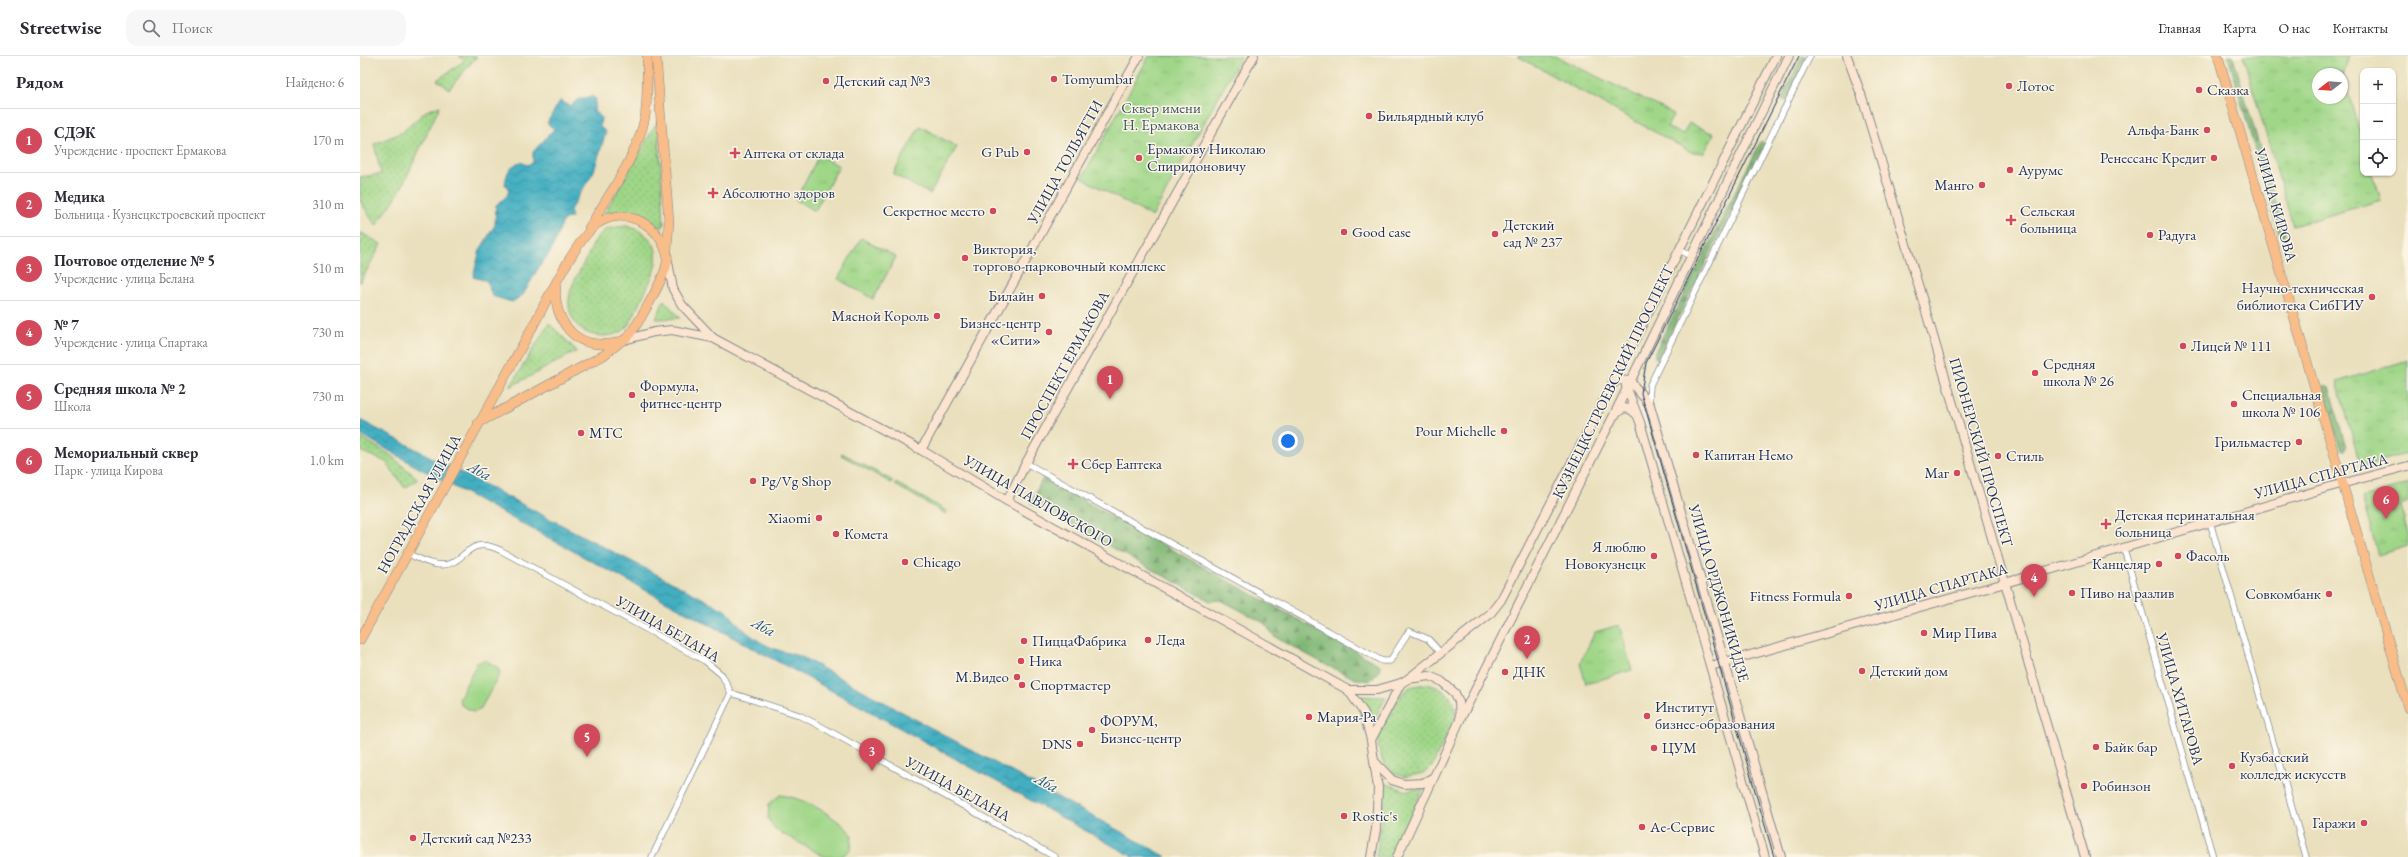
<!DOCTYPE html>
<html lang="ru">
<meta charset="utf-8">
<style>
:root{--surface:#fff;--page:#f7f7f7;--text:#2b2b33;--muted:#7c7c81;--line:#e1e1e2;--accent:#d1495b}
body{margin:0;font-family:"EB Garamond",serif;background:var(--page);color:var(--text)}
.controls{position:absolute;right:12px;top:12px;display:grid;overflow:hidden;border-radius:8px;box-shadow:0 1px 3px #0004}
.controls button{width:36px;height:36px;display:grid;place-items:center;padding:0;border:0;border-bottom:1px solid var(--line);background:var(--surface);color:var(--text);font:20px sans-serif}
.compass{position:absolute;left:1952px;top:12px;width:36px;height:36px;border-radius:50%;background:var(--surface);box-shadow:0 1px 3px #0004;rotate:253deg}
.you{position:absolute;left:928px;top:385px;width:14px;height:14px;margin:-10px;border:3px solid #fff;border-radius:50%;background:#1a73e8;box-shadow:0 0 0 6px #1a73e833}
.badge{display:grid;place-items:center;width:26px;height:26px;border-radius:50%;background:var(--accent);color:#fff;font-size:13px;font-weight:700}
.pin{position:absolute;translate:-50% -33px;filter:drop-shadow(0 1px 2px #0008)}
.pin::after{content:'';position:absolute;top:21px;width:14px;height:12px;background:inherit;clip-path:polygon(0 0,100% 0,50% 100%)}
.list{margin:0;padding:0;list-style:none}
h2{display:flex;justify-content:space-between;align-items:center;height:52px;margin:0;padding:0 16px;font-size:17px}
h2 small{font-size:13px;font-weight:400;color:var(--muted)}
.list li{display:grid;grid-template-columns:26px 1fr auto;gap:12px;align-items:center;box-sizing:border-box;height:64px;padding:0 16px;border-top:1px solid var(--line)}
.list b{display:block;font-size:15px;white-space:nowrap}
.list p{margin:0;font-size:13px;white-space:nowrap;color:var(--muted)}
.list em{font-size:13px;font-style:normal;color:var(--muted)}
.icon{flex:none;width:22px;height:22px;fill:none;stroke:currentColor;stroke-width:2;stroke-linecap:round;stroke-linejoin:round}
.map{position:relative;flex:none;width:2048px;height:801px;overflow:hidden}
header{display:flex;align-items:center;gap:24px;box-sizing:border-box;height:56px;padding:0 20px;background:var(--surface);border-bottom:1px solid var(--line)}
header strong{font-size:19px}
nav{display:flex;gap:22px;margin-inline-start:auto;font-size:14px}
.search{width:280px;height:36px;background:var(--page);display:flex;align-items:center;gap:10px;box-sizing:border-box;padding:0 14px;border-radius:12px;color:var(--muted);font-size:15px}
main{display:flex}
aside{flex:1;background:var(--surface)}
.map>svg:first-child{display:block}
.grass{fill:url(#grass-dots);stroke:#5d8272}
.forest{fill:url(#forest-firs);stroke:#4d7369}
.park{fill:url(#park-tufts);stroke:#5d8272;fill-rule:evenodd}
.pitch{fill:#9fd687;stroke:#5d8272}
.water{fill:url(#water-waves);stroke:#2f6f90}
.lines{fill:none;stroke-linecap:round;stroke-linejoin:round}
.street-casing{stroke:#82888e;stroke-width:7}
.secondary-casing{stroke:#82888e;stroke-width:10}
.primary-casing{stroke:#82888e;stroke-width:10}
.street{stroke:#fff;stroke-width:5.5}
.secondary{stroke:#fce5d0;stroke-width:8}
.primary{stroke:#f8bd89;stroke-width:9}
.tram{stroke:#1b2f5e;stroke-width:1}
.poi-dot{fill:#d1495b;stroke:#fcf5e5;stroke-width:1.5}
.labels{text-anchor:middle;stroke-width:3;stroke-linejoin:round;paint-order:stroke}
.poi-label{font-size:15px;fill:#1b2f5e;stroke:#fcf5e5;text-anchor:start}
.park-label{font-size:15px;fill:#3c5968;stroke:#fcf5e5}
.street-label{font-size:15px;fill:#1b2f5e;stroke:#fcf5e5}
.water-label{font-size:16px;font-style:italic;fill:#295c81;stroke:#fcf5e5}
</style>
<header>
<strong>Streetwise</strong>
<div class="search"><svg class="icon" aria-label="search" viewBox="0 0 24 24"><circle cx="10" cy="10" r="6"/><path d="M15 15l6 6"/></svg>Поиск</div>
<nav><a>Главная</a><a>Карта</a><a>О нас</a><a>Контакты</a></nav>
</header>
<main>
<aside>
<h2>Рядом<small>Найдено: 6</small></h2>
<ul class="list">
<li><span class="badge">1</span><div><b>СДЭК</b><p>Учреждение · проспект Ермакова</p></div><em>170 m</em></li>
<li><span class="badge">2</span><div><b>Медика</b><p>Больница · Кузнецкстроевский проспект</p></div><em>310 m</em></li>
<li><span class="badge">3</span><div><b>Почтовое отделение № 5</b><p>Учреждение · улица Белана</p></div><em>510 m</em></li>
<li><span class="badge">4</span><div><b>№ 7</b><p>Учреждение · улица Спартака</p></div><em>730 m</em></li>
<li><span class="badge">5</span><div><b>Средняя школа № 2</b><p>Школа</p></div><em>730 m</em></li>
<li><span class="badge">6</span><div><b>Мемориальный сквер</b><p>Парк · улица Кирова</p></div><em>1.0 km</em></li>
</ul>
</aside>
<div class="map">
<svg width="2048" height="801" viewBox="0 0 2048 801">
<defs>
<pattern id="grass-dots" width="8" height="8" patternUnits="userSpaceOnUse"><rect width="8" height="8" fill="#9fd687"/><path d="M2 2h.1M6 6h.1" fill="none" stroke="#88b877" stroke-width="1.8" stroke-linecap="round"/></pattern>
<pattern id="forest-firs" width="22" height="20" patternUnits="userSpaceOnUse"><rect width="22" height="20" fill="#7fb774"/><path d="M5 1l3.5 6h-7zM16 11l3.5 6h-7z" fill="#679562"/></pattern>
<pattern id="park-tufts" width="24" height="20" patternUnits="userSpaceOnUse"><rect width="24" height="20" fill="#9fd687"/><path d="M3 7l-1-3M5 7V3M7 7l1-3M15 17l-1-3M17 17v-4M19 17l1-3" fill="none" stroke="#88b877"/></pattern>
<pattern id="water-waves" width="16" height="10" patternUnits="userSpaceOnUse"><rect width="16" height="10" fill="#43afc1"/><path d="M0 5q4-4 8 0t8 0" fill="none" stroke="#378fa0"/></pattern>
</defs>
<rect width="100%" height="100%" fill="#fcf5e5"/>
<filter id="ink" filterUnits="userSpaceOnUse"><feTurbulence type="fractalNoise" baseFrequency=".025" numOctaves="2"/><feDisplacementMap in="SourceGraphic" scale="8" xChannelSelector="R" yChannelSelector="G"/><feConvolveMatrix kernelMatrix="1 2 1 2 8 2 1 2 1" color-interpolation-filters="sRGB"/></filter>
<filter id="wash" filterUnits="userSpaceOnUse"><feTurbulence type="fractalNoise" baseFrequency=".012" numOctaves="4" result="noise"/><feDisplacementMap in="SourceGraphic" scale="16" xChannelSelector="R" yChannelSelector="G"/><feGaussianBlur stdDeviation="0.9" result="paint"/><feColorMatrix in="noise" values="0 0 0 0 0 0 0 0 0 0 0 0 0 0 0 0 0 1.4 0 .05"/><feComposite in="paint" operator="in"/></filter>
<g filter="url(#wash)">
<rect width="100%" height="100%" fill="#eae0bd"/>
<g class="grass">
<path d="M 99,0 L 117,0 L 89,33 L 77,24 L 104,5 Z"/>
<path d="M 80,50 L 39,137 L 16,170 L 0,145 L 0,121 L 21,118 L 14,88 L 41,77 L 66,55 Z"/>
<path d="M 298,64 L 304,167 L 303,171 C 296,172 290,164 284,161 C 272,154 257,153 244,158 Z"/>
<path d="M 267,170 C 312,184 296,215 280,246 C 275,256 271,270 261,276 C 247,283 226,281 216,268 C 199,245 216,222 227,201 C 231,193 235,183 241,177 C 248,171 259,171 267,170 Z"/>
<path d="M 0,176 L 21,188 L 0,227 Z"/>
<path d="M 304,244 L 320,262 L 296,263 Z"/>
<path d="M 189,267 L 217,295 L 150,331 Z"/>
<path d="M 0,381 L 29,398 L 58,423 L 45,432 L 26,406 L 0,395 Z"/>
<path d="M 482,397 L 533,425 L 531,427 L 481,399 Z"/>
<path d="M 536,427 L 587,455 L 586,458 L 535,429 Z"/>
<path d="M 1065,628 C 1084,631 1097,642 1095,663 L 1071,712 L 1063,717 L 1046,721 L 1036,718 L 1024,709 L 1018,690 L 1020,676 L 1042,637 L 1050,631 Z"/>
<path d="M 999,640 L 1026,641 L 1012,668 Z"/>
<path d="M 1021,726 L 1047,735 L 1064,731 L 1032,801 L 1016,801 L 1023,752 Z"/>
</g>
<g class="forest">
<path d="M 1442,0 L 1447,0 L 1426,45 L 1423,44 L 1423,39 Z"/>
<path d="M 1868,0 L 1873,0 L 1925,178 L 1923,182 L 1918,175 Z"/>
<path d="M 1401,85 L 1405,88 L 1299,300 L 1295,302 L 1295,296 Z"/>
<path d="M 1965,329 L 1969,331 L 1986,391 L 1984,396 L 1979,389 L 1963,333 Z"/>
<path d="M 683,422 L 1020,609 L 1020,615 L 1010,625 L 996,623 L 968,610 L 915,581 L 904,567 L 861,544 L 850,545 L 670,447 Z"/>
</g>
<g class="park">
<path d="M 789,0 L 881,0 L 792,161 L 722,122 Z"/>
<path d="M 1157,0 L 1195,0 L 1314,58 L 1307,71 L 1323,79 L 1329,67 L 1354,78 L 1344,97 L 1331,96 Z"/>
<path d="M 1883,0 L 1989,0 L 1983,21 L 2003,86 L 2003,117 L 2013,117 L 2021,144 L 1933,170 ZM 1958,18 L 1982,18 L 1982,42 L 1958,42 Z"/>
<path d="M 560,70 L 597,91 L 570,138 L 533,118 Z"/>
<path d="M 459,99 L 479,110 L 455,155 L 436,144 Z"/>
<path d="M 501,182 L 536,201 L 513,243 L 478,223 Z"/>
<path d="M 2048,304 L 2048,397 L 2001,411 L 1977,326 Z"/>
<path d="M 2048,428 L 2048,447 L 2040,450 L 2048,477 L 2048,490 L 2018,499 L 2002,442 Z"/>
<path d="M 1259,569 L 1272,614 L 1226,628 L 1220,607 L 1235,576 Z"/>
</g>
<g class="pitch">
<path d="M 125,604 L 138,612 L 140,617 L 120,654 L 114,656 L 101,649 L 99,643 L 117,607 Z"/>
<path d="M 420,739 C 443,741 478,761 492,779 L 491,793 L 481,801 L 465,801 L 416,774 L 408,763 L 409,748 Z"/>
</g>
<g class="water">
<path d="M 231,40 L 236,43 L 234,55 L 241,61 L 240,71 L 246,76 L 234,115 L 210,154 L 212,162 L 204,163 L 190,197 L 180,209 L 163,239 L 152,246 L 132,240 L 127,225 L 113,221 L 120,194 L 135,169 L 136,149 L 147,140 L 149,134 L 145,128 C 147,116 149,110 161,106 L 167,109 L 173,107 L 173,96 L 194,73 L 187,67 L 200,45 L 210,50 L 220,42 L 226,42 Z"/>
<path d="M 0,364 L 367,555 C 390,583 405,592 440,600 L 807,801 L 773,801 L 498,649 L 59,412 L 0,378 Z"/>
</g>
</g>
<g filter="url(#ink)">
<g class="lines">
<defs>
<g id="street">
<path d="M 1320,194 L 1331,200"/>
<path d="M 1289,347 L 1290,329 L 1450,0"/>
<path d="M 666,407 L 1022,605 L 1030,605 L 1049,575 L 1068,583 L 1081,597"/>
<path d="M 1850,466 L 1946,801"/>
<path d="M 1764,493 L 1853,801"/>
<path d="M 48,498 C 58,502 70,509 81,509 C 106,509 106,478 140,494 L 345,605 L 362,619 L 371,637 L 439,659 L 462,671 L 695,801"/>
<path d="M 292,801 L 371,637"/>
</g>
<g id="secondary">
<path d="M 1487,0 L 1502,41 L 1562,242 L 1725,801"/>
<path d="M 308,206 L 313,233 L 322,249 L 353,282"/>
<path d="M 264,284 L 294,276 L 312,274 L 353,282 L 561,394 L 647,445 L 988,634 L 1004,657 L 1011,684"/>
<path d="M 1253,328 L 1257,324 L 1270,325 L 1290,349 L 1421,801"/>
<path d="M 1266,330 L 1280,366 L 1405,801"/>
<path d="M 1255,359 L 1263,352 L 1270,353 L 1276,358"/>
<path d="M 561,394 L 779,0"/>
<path d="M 647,445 L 666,407 L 894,0"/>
<path d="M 1351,610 L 1645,527 L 1966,432 L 2048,410"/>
<path d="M 1048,623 L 1130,558 L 1141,544 L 1263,307 L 1416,0"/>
<path d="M 988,634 L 1017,634 L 1041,627"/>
<path d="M 1100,664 L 1252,363 L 1429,0"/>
<path d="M 1011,801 L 1016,773 L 1018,732 L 1011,684 L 1041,627 L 1048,623 L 1069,620 L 1081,625 L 1095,637 L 1099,646 L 1100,664 L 1074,721 L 1063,727 L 1044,728 L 1032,724 L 1015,706"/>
<path d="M 1037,801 L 1074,721"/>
</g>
<g id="primary">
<path d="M 296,0 L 309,166 L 307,194"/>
<path d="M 1858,0 L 2048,652"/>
<path d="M 229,172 C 249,138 277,101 285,61 C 288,41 287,20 287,0"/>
<path d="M 118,367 L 244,299 L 259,287"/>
<path d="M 0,584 C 58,480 115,374 173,270 C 186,246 217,182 237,168 C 263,150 296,166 306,195 C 307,197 308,203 307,206 C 306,219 275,276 264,284 C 258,287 248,289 241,288 C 209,288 193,258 196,229"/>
</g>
</defs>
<use href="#street" class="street-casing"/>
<use href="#secondary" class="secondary-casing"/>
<use href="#primary" class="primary-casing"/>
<use href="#street" class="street"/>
<use href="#secondary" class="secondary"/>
<use href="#primary" class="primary"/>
<path class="tram" d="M 1414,801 L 1281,337 L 1286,307 L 1439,0"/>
</g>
</g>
<g class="poi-dot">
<circle cx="694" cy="23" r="4"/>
<circle cx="466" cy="25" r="4"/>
<circle cx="1649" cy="30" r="4"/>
<circle cx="1839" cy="34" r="4"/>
<circle cx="1009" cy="60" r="4"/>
<circle cx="1847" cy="74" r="4"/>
<circle cx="667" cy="96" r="4"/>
<path d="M373 91h4v4h4v4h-4v4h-4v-4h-4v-4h4z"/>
<circle cx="779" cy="102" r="4"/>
<circle cx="1854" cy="102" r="4"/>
<circle cx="1650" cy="114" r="4"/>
<circle cx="1622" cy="129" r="4"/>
<path d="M351 131h4v4h4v4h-4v4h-4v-4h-4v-4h4z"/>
<circle cx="633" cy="155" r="4"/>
<path d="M1649 158h4v4h4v4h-4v4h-4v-4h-4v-4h4z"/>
<circle cx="984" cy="176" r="4"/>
<circle cx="1135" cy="178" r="4"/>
<circle cx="1790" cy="179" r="4"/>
<circle cx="605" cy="202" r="4"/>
<circle cx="682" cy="240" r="4"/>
<circle cx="2012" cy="241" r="4"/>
<circle cx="577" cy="260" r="4"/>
<circle cx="689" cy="276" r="4"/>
<circle cx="1823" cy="290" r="4"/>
<circle cx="1675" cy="317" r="4"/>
<circle cx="272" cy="339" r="4"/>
<circle cx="1874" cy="348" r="4"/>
<circle cx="1144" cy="375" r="4"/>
<circle cx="221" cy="377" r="4"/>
<circle cx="1939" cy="386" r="4"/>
<circle cx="1336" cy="399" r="4"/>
<circle cx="1638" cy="400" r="4"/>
<path d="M711 402h4v4h4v4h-4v4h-4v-4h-4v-4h4z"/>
<circle cx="1597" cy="417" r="4"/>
<circle cx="393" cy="425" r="4"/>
<circle cx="459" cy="462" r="4"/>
<path d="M1744 462h4v4h4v4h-4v4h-4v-4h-4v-4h4z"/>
<circle cx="476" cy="478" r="4"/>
<circle cx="1294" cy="500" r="4"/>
<circle cx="1818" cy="500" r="4"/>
<circle cx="545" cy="506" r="4"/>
<circle cx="1799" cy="508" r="4"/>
<circle cx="1712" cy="537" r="4"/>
<circle cx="1969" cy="538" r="4"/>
<circle cx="1489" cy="540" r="4"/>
<circle cx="1564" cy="577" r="4"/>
<circle cx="788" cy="584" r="4"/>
<circle cx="664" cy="585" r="4"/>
<circle cx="661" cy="605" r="4"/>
<circle cx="1502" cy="615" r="4"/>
<circle cx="1145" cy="616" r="4"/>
<circle cx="657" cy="621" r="4"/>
<circle cx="662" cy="629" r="4"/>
<circle cx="1287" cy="660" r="4"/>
<circle cx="949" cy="661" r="4"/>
<circle cx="732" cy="674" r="4"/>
<circle cx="720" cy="688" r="4"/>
<circle cx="1736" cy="691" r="4"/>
<circle cx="1294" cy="692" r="4"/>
<circle cx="1872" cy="710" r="4"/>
<circle cx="1724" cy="730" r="4"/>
<circle cx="984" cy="760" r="4"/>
<circle cx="2004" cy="767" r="4"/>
<circle cx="1282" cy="771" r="4"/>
<circle cx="53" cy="782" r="4"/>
</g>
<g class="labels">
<g class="poi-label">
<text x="702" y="28">Tomyumbar</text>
<text x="474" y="30">Детский сад №3</text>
<text x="1657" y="35">Лотос</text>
<text x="1847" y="39">Сказка</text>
<text x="1017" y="65">Бильярдный клуб</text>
<text x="1839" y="79" text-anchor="end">Альфа-Банк</text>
<text x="787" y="98">Ермакову Николаю<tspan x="787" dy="17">Спиридоновичу</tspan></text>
<text x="659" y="101" text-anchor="end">G Pub</text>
<text x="383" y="102">Аптека от склада</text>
<text x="1846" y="107" text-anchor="end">Ренессанс Кредит</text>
<text x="1658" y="119">Аурумс</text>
<text x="1614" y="134" text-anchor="end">Манго</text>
<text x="362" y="142">Абсолютно здоров</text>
<text x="625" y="160" text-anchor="end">Секретное место</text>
<text x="1660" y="160">Сельская<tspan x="1660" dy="17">больница</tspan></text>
<text x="1143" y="174">Детский<tspan x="1143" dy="17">сад № 237</tspan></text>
<text x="992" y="181">Good case</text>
<text x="1798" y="184">Радуга</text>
<text x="613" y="198">Виктория,<tspan x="613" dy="17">торгово-парковочный комплекс</tspan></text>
<text x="2004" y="237" text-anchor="end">Научно-техническая<tspan x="2004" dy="17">библиотека СибГИУ</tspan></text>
<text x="674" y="245" text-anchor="end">Билайн</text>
<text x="569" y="265" text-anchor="end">Мясной Король</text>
<text x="681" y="272" text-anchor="end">Бизнес-центр<tspan x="681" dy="17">«Сити»</tspan></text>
<text x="1831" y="295">Лицей № 111</text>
<text x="1683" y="313">Средняя<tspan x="1683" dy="17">школа № 26</tspan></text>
<text x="280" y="335">Формула,<tspan x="280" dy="17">фитнес-центр</tspan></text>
<text x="1882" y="344">Специальная<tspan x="1882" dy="17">школа № 106</tspan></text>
<text x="1136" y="380" text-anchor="end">Pour Michelle</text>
<text x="229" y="382">МТС</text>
<text x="1931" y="391" text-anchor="end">Грильмастер</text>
<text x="1344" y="404">Капитан Немо</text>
<text x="1646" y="405">Стиль</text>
<text x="721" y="413">Сбер Еаптека</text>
<text x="1589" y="422" text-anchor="end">Маг</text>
<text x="401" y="430">Pg/Vg Shop</text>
<text x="1755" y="464">Детская перинатальная<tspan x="1755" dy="17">больница</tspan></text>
<text x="451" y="467" text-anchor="end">Xiaomi</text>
<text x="484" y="483">Комета</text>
<text x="1286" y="496" text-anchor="end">Я люблю<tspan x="1286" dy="17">Новокузнецк</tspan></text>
<text x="1826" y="505">Фасоль</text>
<text x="553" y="511">Chicago</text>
<text x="1791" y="513" text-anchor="end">Канцеляр</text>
<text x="1720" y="542">Пиво на разлив</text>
<text x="1961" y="543" text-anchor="end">Совкомбанк</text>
<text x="1481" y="545" text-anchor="end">Fitness Formula</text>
<text x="1572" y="582">Мир Пива</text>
<text x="796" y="589">Леда</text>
<text x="672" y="590">ПиццаФабрика</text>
<text x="669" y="610">Ника</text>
<text x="1510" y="620">Детский дом</text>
<text x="1153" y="621">ДНК</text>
<text x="649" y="626" text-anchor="end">М.Видео</text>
<text x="670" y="634">Спортмастер</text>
<text x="1295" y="656">Институт<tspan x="1295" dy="17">бизнес-образования</tspan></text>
<text x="957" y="666">Мария-Ра</text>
<text x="740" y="670">ФОРУМ,<tspan x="740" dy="17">Бизнес-центр</tspan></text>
<text x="712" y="693" text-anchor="end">DNS</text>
<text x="1744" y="696">Байк бар</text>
<text x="1302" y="697">ЦУМ</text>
<text x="1880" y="706">Кузбасский<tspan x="1880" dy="17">колледж искусств</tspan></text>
<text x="1732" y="735">Робинзон</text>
<text x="992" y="765">Rostic's</text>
<text x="1996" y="772" text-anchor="end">Гаражи</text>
<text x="1290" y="776">Аe-Сервис</text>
<text x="61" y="787">Детский сад №233</text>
</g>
<g class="park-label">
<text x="801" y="57">Сквер имени<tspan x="801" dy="17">Н. Ермакова</tspan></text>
</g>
<g class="street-label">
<text transform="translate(705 106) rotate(-61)" y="5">УЛИЦА ТОЛЬЯТТИ</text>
<text transform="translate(1916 149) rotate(74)" y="5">УЛИЦА КИРОВА</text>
<text transform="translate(705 309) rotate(-61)" y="5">ПРОСПЕКТ ЕРМАКОВА</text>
<text transform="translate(1253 326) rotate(-64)" y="5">КУЗНЕЦКСТРОЕВСКИЙ ПРОСПЕКТ</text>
<text transform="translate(1621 396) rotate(74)" y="5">ПИОНЕРСКИЙ ПРОСПЕКТ</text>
<text transform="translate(1961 420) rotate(-15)" y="5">УЛИЦА СПАРТАКА</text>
<text transform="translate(678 445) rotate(30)" y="5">УЛИЦА ПАВЛОВСКОГО</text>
<text transform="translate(59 448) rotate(-61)" y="5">НОГРАДСКАЯ УЛИЦА</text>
<text transform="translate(1581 531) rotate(-16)" y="5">УЛИЦА СПАРТАКА</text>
<text transform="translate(1359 537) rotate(74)" y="5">УЛИЦА ОРДЖОНИКИДЗЕ</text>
<text transform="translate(308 573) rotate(30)" y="5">УЛИЦА БЕЛАНА</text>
<text transform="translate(1820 643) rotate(74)" y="5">УЛИЦА ХИТАРОВА</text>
<text transform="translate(598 733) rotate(29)" y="5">УЛИЦА БЕЛАНА</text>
</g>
<g class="water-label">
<text transform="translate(120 414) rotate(29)" y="6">Аба</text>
<text transform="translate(404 570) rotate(29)" y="6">Аба</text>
<text transform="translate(687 726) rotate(29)" y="6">Аба</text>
</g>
</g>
</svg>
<div class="controls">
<button>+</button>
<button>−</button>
<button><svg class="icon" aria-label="locate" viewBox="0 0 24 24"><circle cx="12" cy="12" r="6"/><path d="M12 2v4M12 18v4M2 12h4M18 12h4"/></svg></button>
</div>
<svg class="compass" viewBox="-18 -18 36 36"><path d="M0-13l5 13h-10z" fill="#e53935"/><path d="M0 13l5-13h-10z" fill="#7c7c81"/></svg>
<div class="you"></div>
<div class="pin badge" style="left:750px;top:343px">1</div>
<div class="pin badge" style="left:1167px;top:603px">2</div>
<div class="pin badge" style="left:512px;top:715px">3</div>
<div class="pin badge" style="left:1674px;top:541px">4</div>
<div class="pin badge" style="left:227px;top:701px">5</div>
<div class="pin badge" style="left:2026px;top:463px">6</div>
</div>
</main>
